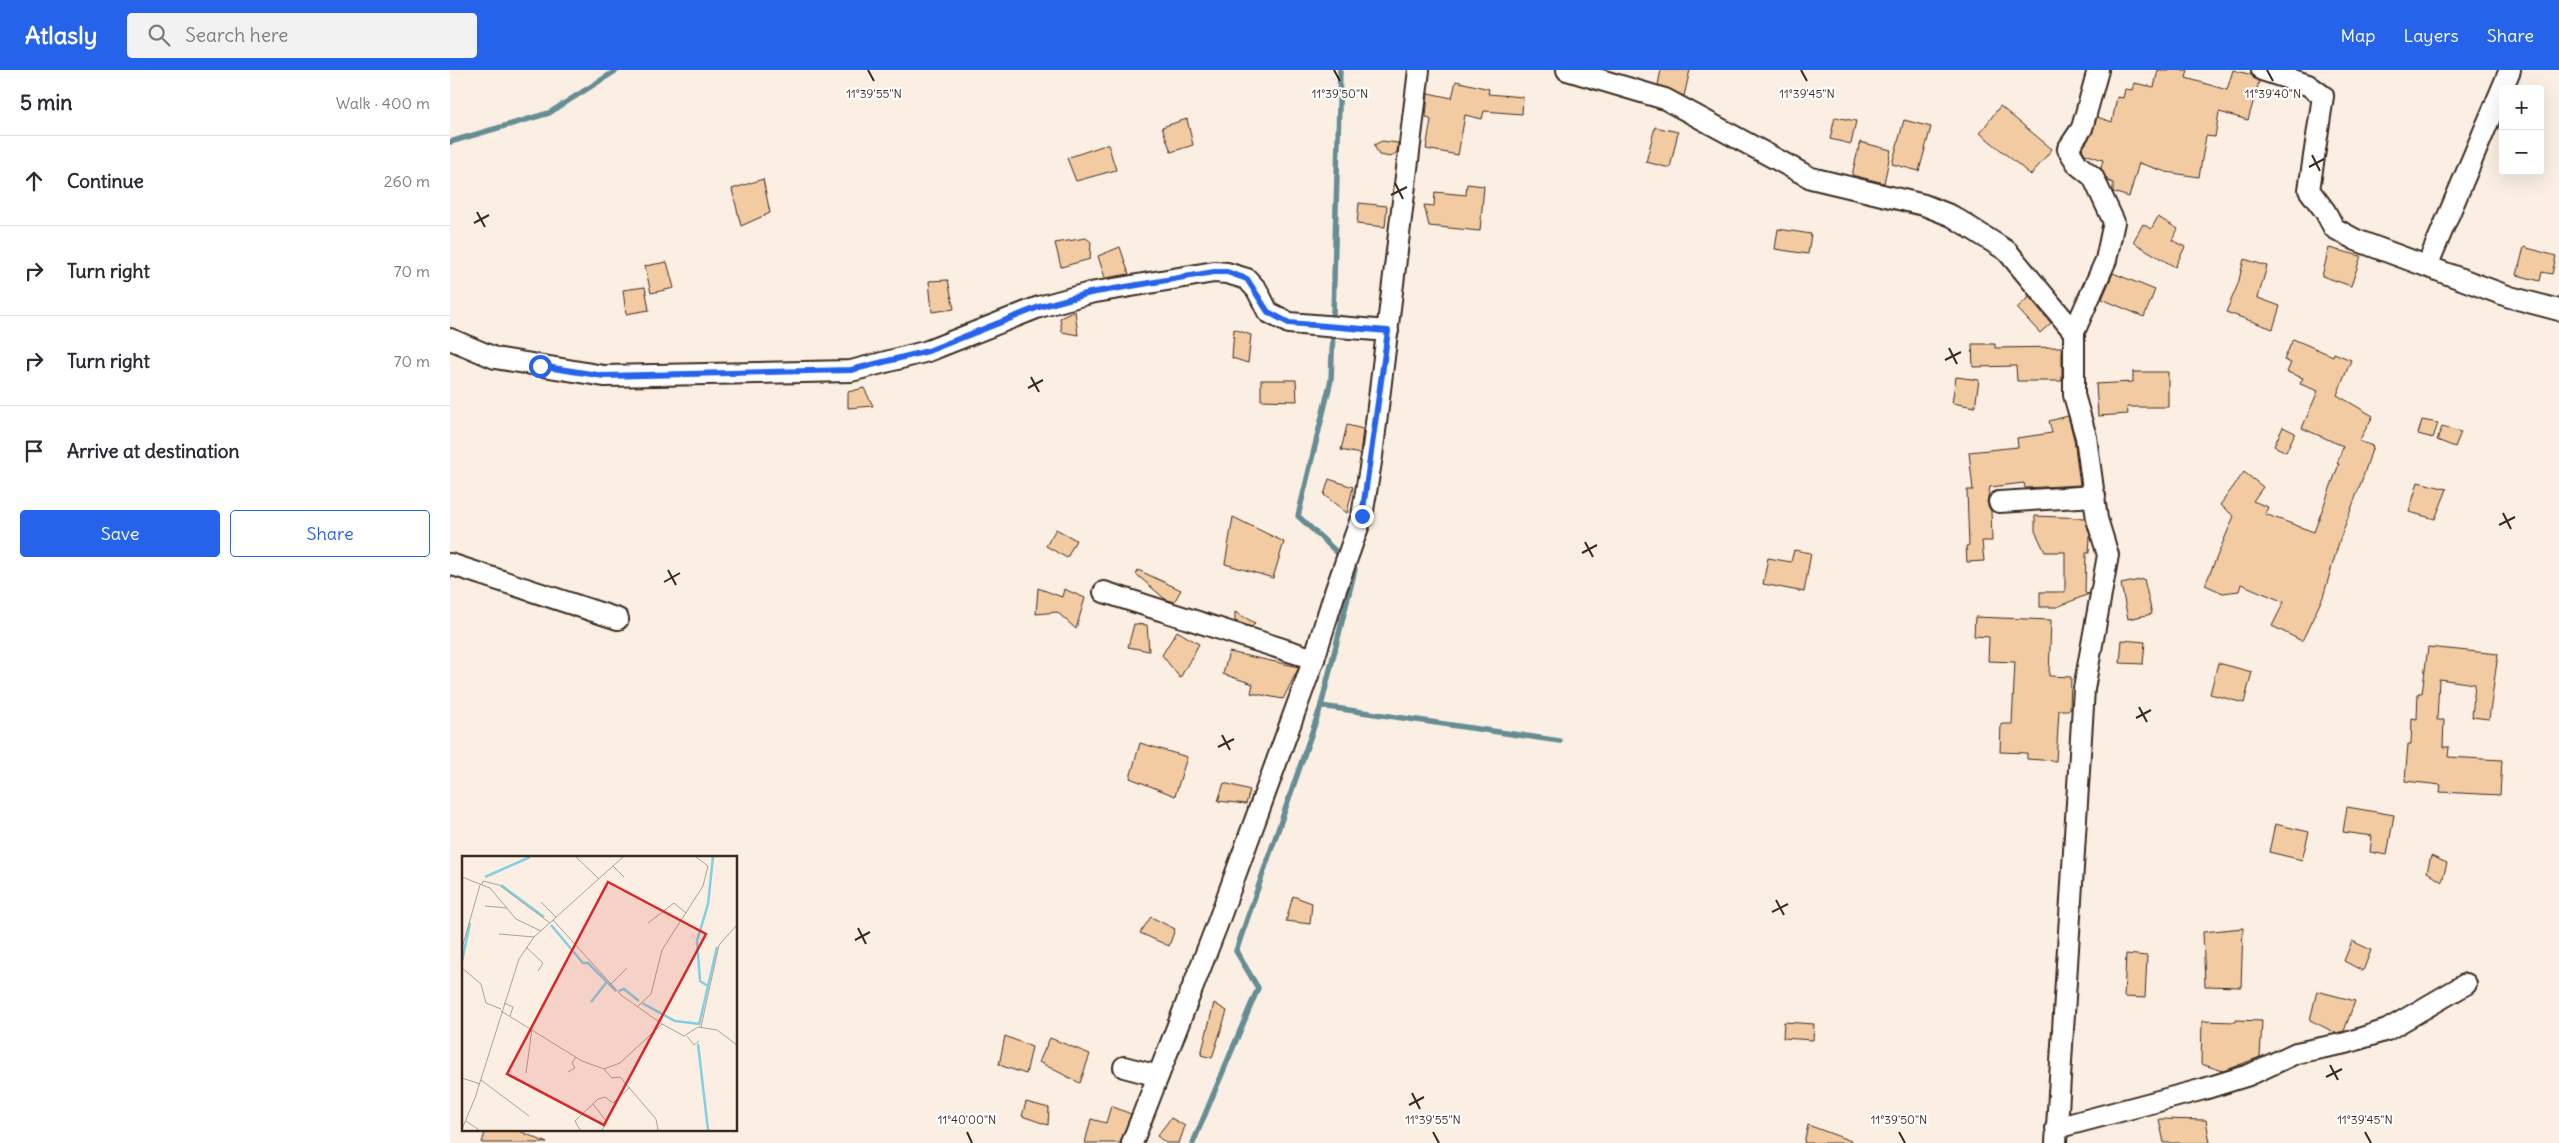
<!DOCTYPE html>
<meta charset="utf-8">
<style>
:root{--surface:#fff;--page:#f2f2f3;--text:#2b2b33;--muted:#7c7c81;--line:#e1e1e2;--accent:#2563eb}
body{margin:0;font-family:Delius,sans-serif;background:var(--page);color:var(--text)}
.controls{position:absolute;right:15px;top:15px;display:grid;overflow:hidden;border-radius:5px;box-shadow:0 5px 20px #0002}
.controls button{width:45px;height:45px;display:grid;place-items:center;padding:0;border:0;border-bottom:1px solid var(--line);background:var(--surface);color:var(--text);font:25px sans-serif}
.stop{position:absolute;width:15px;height:15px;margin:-11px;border:4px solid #2563eb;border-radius:50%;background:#fff}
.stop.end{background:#2563eb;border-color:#fff;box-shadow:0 1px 5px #0008}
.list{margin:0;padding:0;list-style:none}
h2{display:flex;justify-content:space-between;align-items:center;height:65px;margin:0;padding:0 20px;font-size:21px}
h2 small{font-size:16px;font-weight:400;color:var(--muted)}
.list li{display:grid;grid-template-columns:32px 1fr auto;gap:15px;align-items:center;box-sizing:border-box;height:90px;padding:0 20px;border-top:1px solid var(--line)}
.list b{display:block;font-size:19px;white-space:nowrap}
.list em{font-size:16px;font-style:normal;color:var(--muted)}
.actions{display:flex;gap:10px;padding:15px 20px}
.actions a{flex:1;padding:11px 0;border:1px solid var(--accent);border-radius:5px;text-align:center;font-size:18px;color:var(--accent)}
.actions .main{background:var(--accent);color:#fff}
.icon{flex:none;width:28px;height:28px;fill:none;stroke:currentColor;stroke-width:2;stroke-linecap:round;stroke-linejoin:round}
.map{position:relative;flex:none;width:2109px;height:1073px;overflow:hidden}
header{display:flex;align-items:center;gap:30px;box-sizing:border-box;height:70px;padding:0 25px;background:var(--accent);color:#fff}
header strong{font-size:24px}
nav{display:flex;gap:28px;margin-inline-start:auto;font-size:18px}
.search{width:350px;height:45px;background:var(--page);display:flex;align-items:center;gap:12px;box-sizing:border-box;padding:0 18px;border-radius:5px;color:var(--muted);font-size:19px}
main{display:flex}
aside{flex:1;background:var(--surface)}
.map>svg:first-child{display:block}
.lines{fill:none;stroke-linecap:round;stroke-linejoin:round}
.stream{stroke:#668d93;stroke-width:5.5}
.building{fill:#f3cba3;stroke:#3b2a1e}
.minor-casing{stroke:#3b2a1e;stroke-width:24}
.minor{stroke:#fff;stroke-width:20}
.route{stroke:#2563eb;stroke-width:6}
.ticks{fill:none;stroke:#3b2a1e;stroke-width:2}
.inset-river{fill:none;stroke:#82cfe1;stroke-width:2.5}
.inset-road{fill:none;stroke:#aea094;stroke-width:1}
.view{fill:#d62828;fill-opacity:0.15;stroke:#d62828;stroke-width:2.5}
.inset-edge{fill:none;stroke:#3b2a1e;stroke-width:2.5}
.ticks-label{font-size:12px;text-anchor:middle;fill:#3b2a1e;stroke:#fff;stroke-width:4.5;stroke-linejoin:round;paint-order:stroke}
</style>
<header>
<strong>Atlasly</strong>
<div class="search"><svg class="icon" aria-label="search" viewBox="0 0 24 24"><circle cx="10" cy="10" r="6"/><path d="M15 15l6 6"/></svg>Search here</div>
<nav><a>Map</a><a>Layers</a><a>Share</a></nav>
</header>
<main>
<aside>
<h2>5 min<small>Walk · 400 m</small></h2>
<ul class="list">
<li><svg class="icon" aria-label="ahead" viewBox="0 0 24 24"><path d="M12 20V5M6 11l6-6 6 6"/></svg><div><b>Continue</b></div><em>260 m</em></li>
<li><svg class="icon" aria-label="right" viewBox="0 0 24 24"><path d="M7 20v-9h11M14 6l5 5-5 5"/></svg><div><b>Turn right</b></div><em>70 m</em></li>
<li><svg class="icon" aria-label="right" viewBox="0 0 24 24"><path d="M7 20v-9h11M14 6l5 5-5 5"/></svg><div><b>Turn right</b></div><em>70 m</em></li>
<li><svg class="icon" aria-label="arrive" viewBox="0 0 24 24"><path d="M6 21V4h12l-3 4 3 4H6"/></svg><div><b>Arrive at destination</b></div></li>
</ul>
<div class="actions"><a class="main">Save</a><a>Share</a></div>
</aside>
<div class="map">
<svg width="2109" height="1073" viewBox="0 0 2109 1073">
<rect width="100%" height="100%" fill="#fbefe3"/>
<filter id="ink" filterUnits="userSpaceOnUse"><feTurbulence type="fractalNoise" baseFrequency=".02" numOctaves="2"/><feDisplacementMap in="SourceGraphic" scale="10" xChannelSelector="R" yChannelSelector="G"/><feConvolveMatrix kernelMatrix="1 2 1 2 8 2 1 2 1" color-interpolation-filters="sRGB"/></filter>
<g filter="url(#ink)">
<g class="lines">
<g class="stream">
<path d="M 0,72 L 99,43 L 167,0"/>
<path d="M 883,244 L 890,0"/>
<path d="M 883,261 L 881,310 L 848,446 L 892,487"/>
<path d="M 871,636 L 1110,671"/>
<path d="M 743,1073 L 808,918 L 786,881 L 871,636 L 905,499 L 901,495"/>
</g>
</g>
<g class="building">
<path d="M 1211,0 L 1240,0 L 1234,26 L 1208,15 Z"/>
<path d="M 1708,0 L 1738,0 L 1736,8 L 1777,20 L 1783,0 L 1802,5 L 1809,12 L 1798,50 L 1769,42 L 1765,67 L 1756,66 L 1749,107 L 1716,102 L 1689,93 L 1679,127 L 1663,122 L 1663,113 L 1658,111 L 1651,98 L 1653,90 L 1635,84 L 1632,79 L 1642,64 L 1647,47 L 1662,52 L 1667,27 L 1673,28 L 1675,19 L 1682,20 L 1684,13 L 1704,17 Z"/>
<path d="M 1006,11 L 1039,19 L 1038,24 L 1073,27 L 1072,44 L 1034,41 L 1032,49 L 1015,45 L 1008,85 L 976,79 L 981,50 L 976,47 L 978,23 L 1002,28 Z"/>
<path d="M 1550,36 L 1602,79 L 1581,105 L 1530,63 Z"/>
<path d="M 1385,47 L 1406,51 L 1401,74 L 1380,69 Z"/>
<path d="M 737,49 L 743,75 L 721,82 L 712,57 Z"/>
<path d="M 1454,50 L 1481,57 L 1469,101 L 1442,94 Z"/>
<path d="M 1205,57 L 1228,62 L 1220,98 L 1196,92 Z"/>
<path d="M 932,71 L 948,73 L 947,82 L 941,87 L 929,85 L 924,75 Z"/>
<path d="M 1410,72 L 1441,80 L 1434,113 L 1402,105 Z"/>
<path d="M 658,74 L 666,100 L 626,111 L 617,88 Z"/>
<path d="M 313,109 L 320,143 L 291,156 L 282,119 Z"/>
<path d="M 1017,114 L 1034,116 L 1030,161 L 979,156 L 974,135 L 984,136 L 985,122 L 1016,125 Z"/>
<path d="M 909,133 L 937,136 L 935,157 L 907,154 Z"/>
<path d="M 1708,147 L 1728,159 L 1722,170 L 1735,177 L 1725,197 L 1683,172 L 1693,154 L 1701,159 Z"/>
<path d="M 1328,159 L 1361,164 L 1358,184 L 1325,179 Z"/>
<path d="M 636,168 L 641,172 L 640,189 L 611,197 L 605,173 Z"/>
<path d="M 670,177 L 679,204 L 655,208 L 648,186 Z"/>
<path d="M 2074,177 L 2106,186 L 2102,204 L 2092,202 L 2090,211 L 2067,205 Z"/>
<path d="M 1879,178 L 1911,186 L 1901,216 L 1872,206 Z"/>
<path d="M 1794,189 L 1817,196 L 1808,228 L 1830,236 L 1823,259 L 1776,242 L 1788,214 Z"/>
<path d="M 217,192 L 224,218 L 201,223 L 195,196 Z"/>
<path d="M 1663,203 L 1705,220 L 1694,247 L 1652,229 Z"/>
<path d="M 498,210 L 504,239 L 482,242 L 479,211 Z"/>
<path d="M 195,217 L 199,240 L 176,244 L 173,220 Z"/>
<path d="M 1579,227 L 1601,253 L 1590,263 L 1567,238 Z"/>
<path d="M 625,241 L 628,265 L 612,262 L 610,248 Z"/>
<path d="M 784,259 L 801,265 L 798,293 L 782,288 Z"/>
<path d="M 1843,269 L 1883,286 L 1884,283 L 1901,290 L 1887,325 L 1923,346 L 1909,371 L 1923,376 L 1913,407 L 1890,469 L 1873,527 L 1852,571 L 1822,556 L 1834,532 L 1791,514 L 1789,521 L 1773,523 L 1755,515 L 1784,446 L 1770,435 L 1794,402 L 1813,417 L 1803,431 L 1818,437 L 1815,444 L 1864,462 L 1889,394 L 1887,394 L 1893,376 L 1852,358 L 1868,321 L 1850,314 L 1853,308 L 1837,302 L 1841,293 L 1834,290 Z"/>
<path d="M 1522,274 L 1545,274 L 1545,278 L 1612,277 L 1612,311 L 1567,311 L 1566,296 L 1523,297 Z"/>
<path d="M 1683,302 L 1718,302 L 1718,337 L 1677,337 L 1678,344 L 1648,346 L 1646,314 L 1683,312 Z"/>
<path d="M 1506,307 L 1529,310 L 1525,337 L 1502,333 Z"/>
<path d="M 811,310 L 846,310 L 847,331 L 811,330 Z"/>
<path d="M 414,318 L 423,336 L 398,338 L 398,322 Z"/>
<path d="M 1618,346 L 1624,369 L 1630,415 L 1575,418 L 1574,413 L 1540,417 L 1537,432 L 1541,441 L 1542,471 L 1532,471 L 1534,491 L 1517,492 L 1516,476 L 1519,475 L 1517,420 L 1523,420 L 1519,382 L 1568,377 L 1567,368 L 1602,363 L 1599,351 Z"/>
<path d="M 1972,350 L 1988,353 L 1983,368 L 1968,364 Z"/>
<path d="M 897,355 L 913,359 L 910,384 L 891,380 Z"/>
<path d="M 1833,357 L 1845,363 L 1836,382 L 1824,376 Z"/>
<path d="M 1992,357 L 2011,362 L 2005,377 L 1987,370 Z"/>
<path d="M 879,409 L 903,417 L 897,443 L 874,425 Z"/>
<path d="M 1968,412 L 1997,419 L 1985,449 L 1959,442 Z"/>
<path d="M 1585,446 L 1635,448 L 1640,465 L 1639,483 L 1636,483 L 1635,523 L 1639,524 L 1607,537 L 1590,537 L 1590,522 L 1615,522 L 1615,482 L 1595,482 L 1585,461 Z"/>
<path d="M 783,447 L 834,472 L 823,508 L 775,494 Z"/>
<path d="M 606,459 L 626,470 L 617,488 L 596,476 Z"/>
<path d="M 1344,480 L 1361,483 L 1354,522 L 1313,514 L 1318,488 L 1341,492 Z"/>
<path d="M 688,500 L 731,520 L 724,532 L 715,529 L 686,504 Z"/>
<path d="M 1694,509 L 1702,544 L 1678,549 L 1671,514 Z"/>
<path d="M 588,518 L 612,527 L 614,519 L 635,528 L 626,559 L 607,542 L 586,544 Z"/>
<path d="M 785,542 L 805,553 L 802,557 L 785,551 Z"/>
<path d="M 1525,547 L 1601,550 L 1599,606 L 1621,607 L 1620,640 L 1609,640 L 1606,691 L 1577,689 L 1577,683 L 1550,682 L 1551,654 L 1562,654 L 1565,592 L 1538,591 L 1539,567 L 1524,566 Z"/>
<path d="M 684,554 L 697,555 L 699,581 L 678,577 Z"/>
<path d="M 727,561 L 749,574 L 730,608 L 712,585 Z"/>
<path d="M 1672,570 L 1695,572 L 1693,594 L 1670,593 Z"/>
<path d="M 1978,577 L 2048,584 L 2039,649 L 2022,647 L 2025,614 L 1989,609 L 1987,650 L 1994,650 L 1993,677 L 1999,677 L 1998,687 L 2052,690 L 2050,725 L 1990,722 L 1991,715 L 1955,711 L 1958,674 L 1961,674 L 1962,648 L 1967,649 L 1968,623 L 1972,623 Z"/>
<path d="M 779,582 L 849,597 L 833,629 L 801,623 L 803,614 L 773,604 Z"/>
<path d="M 1768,593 L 1802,602 L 1794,633 L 1760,624 Z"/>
<path d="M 690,673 L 737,687 L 725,726 L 680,708 Z"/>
<path d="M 774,713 L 800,720 L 796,734 L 768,731 Z"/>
<path d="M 1897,737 L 1944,745 L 1937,785 L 1920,782 L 1922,766 L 1893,762 Z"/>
<path d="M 1825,754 L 1859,762 L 1852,790 L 1819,782 Z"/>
<path d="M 1981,786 L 1997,793 L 1992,812 L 1977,802 Z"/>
<path d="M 843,826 L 862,833 L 860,854 L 836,851 Z"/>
<path d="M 701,847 L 725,859 L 719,876 L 690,863 Z"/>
<path d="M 1793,858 L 1791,917 L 1755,916 L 1753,862 Z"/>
<path d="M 1902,871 L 1921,880 L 1913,901 L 1894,891 Z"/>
<path d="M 1676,884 L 1697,886 L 1695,928 L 1674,927 Z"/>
<path d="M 1867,921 L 1905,931 L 1894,961 L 1886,963 L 1860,950 Z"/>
<path d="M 764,933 L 777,941 L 762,988 L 751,985 Z"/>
<path d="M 1786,950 L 1812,951 L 1810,987 L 1773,1001 L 1751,994 L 1752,951 L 1786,952 Z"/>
<path d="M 1334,952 L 1364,954 L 1363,970 L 1333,968 Z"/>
<path d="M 555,966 L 582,977 L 576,1004 L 549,995 Z"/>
<path d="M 600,968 L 640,984 L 630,1013 L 589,992 Z"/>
<path d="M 576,1032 L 599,1038 L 598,1055 L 572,1046 Z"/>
<path d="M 661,1036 L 681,1044 L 670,1073 L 635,1073 L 641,1049 L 656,1053 Z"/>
<path d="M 721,1048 L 735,1056 L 729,1073 L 716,1073 L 707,1066 Z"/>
<path d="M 1709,1049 L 1756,1050 L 1760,1073 L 1714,1073 Z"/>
<path d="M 1358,1055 L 1401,1071 L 1401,1073 L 1354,1073 Z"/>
<path d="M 36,1059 L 65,1059 L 97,1073 L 32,1073 Z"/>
</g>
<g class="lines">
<defs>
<g id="minor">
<path d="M 1117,0 L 1215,29 L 1361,108 L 1474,135 L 1502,146 L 1557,181 L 1624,262"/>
<path d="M 1812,0 L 1858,15 L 1873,26 L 1859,120 L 1875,141 L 1884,158 L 1906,170 L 2060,227 L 2109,240"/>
<path d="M 1977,196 L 2060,0"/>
<path d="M 0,269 L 45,288 L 154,306 L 401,301 L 478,281 L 589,237 L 640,223 L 764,202 L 777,203 L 797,209 L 807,220 L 818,242 L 839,253 L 938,261"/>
<path d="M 1549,432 L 1645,426"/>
<path d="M 0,494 L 168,549"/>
<path d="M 654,522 L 864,589"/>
<path d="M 674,997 L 708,1006"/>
<path d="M 1606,1058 L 1754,1019 L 1799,1005 L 1846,983 L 1896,973 L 1937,960 L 2016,914"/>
<path d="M 682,1073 L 767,855 L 864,589 L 885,522 L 912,446 L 922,386 L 969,0"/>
<path d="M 1606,1073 L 1634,619 L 1658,485 L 1647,449 L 1636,367 L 1624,325 L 1624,262 L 1656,190 L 1664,152 L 1643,107 L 1628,95 L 1618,79 L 1632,58 L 1648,0"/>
</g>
</defs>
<use href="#minor" class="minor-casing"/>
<use href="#minor" class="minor"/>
</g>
</g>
<g class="lines" filter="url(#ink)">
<path class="route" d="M 90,296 L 154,306 L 401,300 L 478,281 L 589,237 L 640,223 L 764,202 L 777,202 L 797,209 L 818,242 L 839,253 L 938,261 L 912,446"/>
</g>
<path class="ticks" d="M 418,0 L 424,11M 884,0 L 890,11M 1351,0 L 1357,11M 1817,0 L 1823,11M 1862,85 L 1870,101M 1859,97 L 1874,89M 945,113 L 953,129M 941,125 L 957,117M 27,142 L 35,157M 24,153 L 39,145M 1499,278 L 1507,294M 1495,290 L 1511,282M 581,307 L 589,322M 578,318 L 593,310M 2053,443 L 2061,459M 2049,455 L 2065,447M 1135,472 L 1143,487M 1132,483 L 1147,475M 218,500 L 226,515M 214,512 L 230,503M 1689,637 L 1697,652M 1686,648 L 1701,640M 772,665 L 780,680M 768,677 L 784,669M 1326,830 L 1334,845M 1322,842 L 1338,834M 408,858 L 416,874M 405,870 L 420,862M 1880,995 L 1888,1010M 1876,1007 L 1892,999M 962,1023 L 970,1039M 959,1035 L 974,1027M 517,1062 L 522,1073M 983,1062 L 989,1073M 1449,1062 L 1455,1073M 1915,1062 L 1921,1073"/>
<g transform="translate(12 786)">
<rect width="275" height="275" fill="#fbefe3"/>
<path class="inset-river" d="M 23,21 L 68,1M 39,29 L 82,61M 89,69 L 121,107 L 126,107 L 154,135M 0,105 L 8,67M 246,130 L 238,125 L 235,85 L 246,48 L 251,1M 157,135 L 162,133 L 177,145M 129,146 L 144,127M 180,147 L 213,165 L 238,168M 237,169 L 255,91M 236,188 L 246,274"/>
<path class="inset-road" d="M 114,1 L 137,23M 151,10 L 162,21M 0,21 L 28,32 L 54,63 L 79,75M 20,29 L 21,25 L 37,29 L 88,67M 79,46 L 94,61M 23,50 L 45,52M 91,64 L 159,139 L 200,168 L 222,180 L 236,171 L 255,174 L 275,189M 186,67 L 212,47 L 224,57M 37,78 L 72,81M 64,91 L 81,107 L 76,115M 0,92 L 18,29M 0,112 L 19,128 L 24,147 L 39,153M 149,128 L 165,112M 42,147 L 51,151 L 48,160M 175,151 L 189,138 L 200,94 L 241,30 L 246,10 L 234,1M 39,155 L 120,205 L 142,213 L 150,222 L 158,221 L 194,263 L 196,274M 239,171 L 257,89 L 275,69M 225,180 L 232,189 L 237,185M 142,213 L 158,207 L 200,168M 106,216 L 113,212 L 110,207 L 114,201M 64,217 L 70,173M 0,222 L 18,228M 19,224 L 67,260M 131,248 L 145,266 L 140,274M 4,265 L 17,274M 0,273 L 13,242 L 57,103 L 72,81 L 161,1M 118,274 L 113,265 L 136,243 L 143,241 L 151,247 L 168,231"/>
<path class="view" d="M 146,26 L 244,78 L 142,269 L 45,218 Z"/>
<rect width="275" height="275" class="inset-edge"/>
</g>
<g class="ticks-label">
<text x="424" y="28">11°39'55"N</text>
<text x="890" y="28">11°39'50"N</text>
<text x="1357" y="28">11°39'45"N</text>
<text x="1823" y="28">11°39'40"N</text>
<text x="517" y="1054">11°40'00"N</text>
<text x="983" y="1054">11°39'55"N</text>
<text x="1449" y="1054">11°39'50"N</text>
<text x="1915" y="1054">11°39'45"N</text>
</g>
</svg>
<div class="controls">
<button>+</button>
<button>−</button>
</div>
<div class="stop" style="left:90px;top:296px"></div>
<div class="stop end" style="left:912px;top:446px"></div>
</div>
</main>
